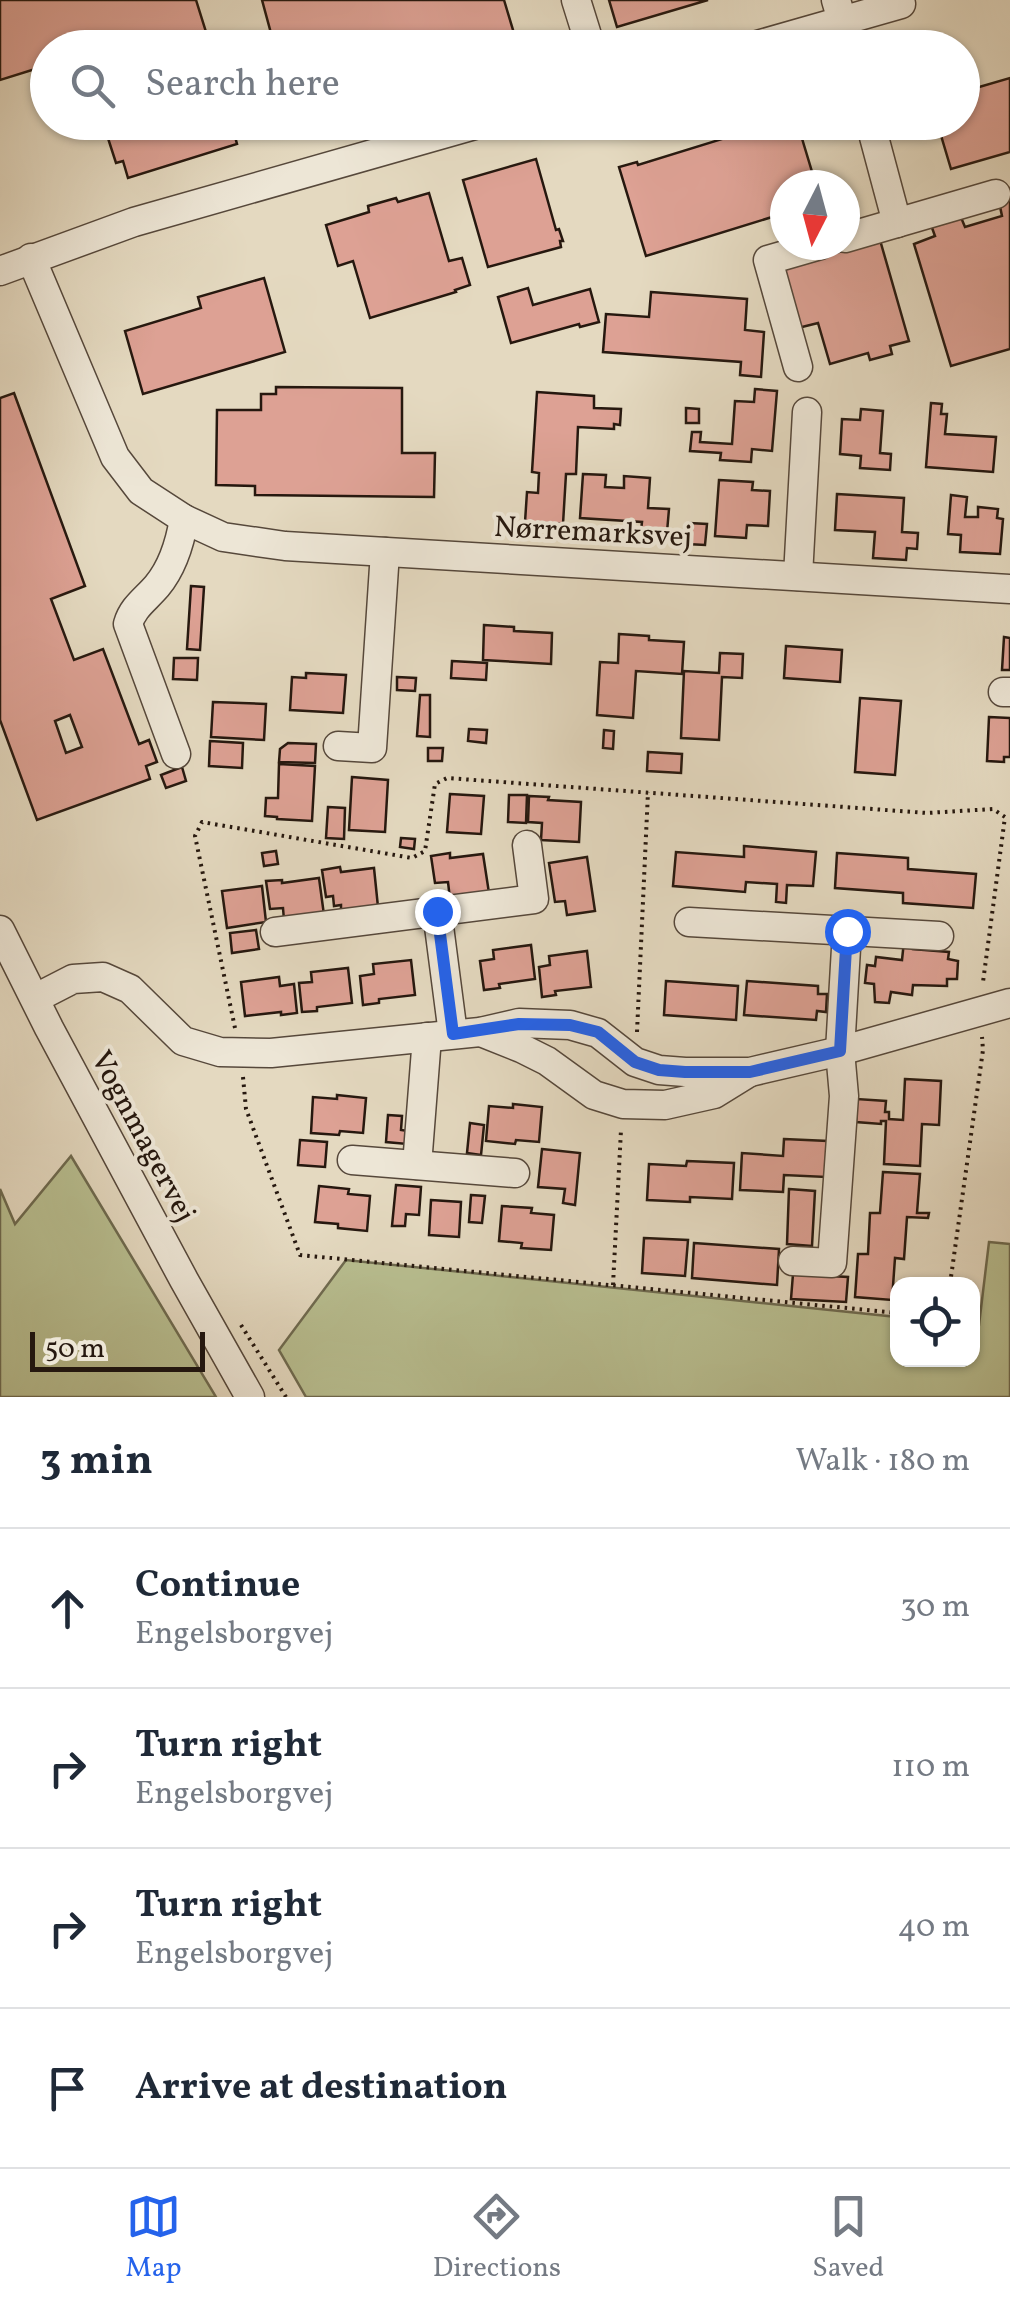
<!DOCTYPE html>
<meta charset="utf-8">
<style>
:root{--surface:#fff;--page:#f6f6f7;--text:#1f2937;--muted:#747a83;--line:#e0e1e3;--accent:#2563eb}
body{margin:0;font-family:Vollkorn,serif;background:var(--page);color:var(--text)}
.controls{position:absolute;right:30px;bottom:30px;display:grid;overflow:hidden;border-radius:20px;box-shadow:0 2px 8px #0004}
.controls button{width:90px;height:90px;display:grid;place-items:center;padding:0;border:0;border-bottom:2px solid var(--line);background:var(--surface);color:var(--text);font:50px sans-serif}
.compass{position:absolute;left:770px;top:170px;width:90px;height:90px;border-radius:50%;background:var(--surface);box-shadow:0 2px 8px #0004;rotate:186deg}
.scale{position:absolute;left:30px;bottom:25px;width:175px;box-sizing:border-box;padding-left:10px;border:5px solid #26180f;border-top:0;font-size:28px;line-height:35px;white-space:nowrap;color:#26180f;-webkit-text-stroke:8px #ede6d6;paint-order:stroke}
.stop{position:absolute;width:30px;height:30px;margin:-22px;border:8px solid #2563eb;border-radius:50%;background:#fff}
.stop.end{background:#2563eb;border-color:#fff;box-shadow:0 2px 10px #0008}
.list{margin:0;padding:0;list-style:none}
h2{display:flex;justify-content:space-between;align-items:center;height:130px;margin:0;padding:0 40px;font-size:42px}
h2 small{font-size:32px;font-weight:400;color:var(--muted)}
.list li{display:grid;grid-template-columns:65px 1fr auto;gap:30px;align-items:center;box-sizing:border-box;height:160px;padding:0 40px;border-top:2px solid var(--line)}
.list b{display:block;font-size:38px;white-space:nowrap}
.list p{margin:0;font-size:32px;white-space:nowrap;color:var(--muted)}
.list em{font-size:32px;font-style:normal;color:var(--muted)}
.icon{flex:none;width:55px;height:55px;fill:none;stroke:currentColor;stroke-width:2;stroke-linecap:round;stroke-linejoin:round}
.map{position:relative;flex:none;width:1010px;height:1397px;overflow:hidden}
.search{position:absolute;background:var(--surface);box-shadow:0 2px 8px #0004;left:30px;right:30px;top:30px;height:110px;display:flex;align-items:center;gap:25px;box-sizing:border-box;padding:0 35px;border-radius:55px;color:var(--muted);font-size:38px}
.sheet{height:770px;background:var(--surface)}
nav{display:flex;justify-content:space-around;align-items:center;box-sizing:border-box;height:140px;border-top:2px solid var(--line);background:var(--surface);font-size:28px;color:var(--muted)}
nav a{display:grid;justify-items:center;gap:5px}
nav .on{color:var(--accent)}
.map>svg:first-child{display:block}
.green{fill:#b8be90;stroke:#6f6b50;stroke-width:2.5}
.building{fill:#dda194;stroke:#26180f;stroke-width:2.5;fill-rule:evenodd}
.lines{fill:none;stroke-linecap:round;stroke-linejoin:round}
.minor-casing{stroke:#56483b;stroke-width:31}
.path{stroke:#26180f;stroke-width:4;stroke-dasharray:2.5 5;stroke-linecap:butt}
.minor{stroke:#ede6d6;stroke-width:28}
.route{stroke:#2563eb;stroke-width:12}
.labels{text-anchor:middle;stroke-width:8;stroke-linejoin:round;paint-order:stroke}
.street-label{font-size:30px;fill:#26180f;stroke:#ede6d6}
</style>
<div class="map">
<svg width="1010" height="1397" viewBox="0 0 1010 1397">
<rect width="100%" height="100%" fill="#e4d9c0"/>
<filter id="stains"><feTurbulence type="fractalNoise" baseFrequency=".002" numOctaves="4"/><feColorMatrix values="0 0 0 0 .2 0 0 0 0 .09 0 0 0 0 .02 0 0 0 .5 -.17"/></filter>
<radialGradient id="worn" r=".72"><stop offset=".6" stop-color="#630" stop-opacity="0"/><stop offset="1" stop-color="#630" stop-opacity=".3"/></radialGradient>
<g class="green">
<path d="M 71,1156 L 216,1397 L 0,1397 L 0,1189 L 15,1224 Z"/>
<path d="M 989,1242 L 1010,1244 L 1010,1397 L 306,1397 L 279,1350 L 346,1260 L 897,1317 L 898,1360 L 972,1360 L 973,1325 L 979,1325 Z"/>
</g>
<g class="building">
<path d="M 0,0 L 196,0 L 211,48 L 48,48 L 48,65 L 0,80 Z"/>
<path d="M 262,0 L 504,0 L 516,40 L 490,48 L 275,48 Z"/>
<path d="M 609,0 L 708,0 L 617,27 Z"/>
<path d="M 1010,78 L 1010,152 L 951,169 L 937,122 L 962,122 L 962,92 Z"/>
<path d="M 111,122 L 231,122 L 237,144 L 128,178 L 123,161 L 116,163 L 106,132 L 113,130 Z"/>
<path d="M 777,122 L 797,122 L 816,185 L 785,185 L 785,213 L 646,256 L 619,167 L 637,162 L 638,165 Z"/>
<path d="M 536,159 L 556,230 L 559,229 L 563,241 L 560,241 L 561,247 L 488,267 L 463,180 Z"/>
<path d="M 1010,188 L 1010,349 L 951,366 L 914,244 L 935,236 L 931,225 L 960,215 L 965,227 L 1002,216 L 997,192 Z"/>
<path d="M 429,193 L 449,261 L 462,258 L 470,285 L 455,290 L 456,292 L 370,318 L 353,261 L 338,266 L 326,225 L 369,212 L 368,206 L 396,198 L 398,202 Z"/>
<path d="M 880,240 L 909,341 L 890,346 L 892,354 L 870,360 L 868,353 L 830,364 L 818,323 L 798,328 L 781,269 Z"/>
<path d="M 264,278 L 285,352 L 143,394 L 125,331 L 201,308 L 198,297 Z"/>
<path d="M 528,288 L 533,305 L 590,289 L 599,322 L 580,327 L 579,324 L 511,343 L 498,297 Z"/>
<path d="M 651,292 L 747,299 L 745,330 L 764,332 L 761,377 L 740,375 L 741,362 L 603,352 L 606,314 L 649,317 Z"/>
<path d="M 276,387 L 402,388 L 402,453 L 435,453 L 434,497 L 255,495 L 255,486 L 216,485 L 217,410 L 261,410 L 261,394 L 276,394 Z"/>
<path d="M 755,389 L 777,391 L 772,451 L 752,449 L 751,462 L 720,460 L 721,453 L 690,451 L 692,432 L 701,432 L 700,442 L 732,444 L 735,401 L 754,402 Z"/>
<path d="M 537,392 L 594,396 L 594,408 L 621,409 L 620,425 L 614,424 L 614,429 L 578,427 L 576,474 L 566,474 L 563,524 L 525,522 L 527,492 L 538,493 L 539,473 L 532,472 Z"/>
<path d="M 14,393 L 85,586 L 51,599 L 74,660 L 103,649 L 139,744 L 149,740 L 157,762 L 146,766 L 150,779 L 37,820 L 0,720 L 0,398 ZM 70,715 L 82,747 L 66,753 L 55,721 Z"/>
<path d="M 931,403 L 942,404 L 941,414 L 947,414 L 945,434 L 996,437 L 993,472 L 926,467 Z"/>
<path d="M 686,408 L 699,409 L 699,423 L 686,423 Z"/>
<path d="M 861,409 L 883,411 L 880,453 L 891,454 L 890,470 L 860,468 L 861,456 L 840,454 L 842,419 L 860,420 Z"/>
<path d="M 583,474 L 606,475 L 605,487 L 624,488 L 624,476 L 650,478 L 648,508 L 669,509 L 667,532 L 641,530 L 642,522 L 580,518 Z"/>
<path d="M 719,480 L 753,482 L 752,490 L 770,491 L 768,526 L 747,525 L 746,538 L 715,536 Z"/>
<path d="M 837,494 L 904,498 L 902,532 L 918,533 L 917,549 L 907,548 L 906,560 L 873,558 L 875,532 L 835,530 Z"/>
<path d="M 951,495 L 967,497 L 965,517 L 978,517 L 978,507 L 998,509 L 997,518 L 1003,519 L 1000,554 L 960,552 L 961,535 L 948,534 Z"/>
<path d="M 689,523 L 707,524 L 705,545 L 687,544 Z"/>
<path d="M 191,586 L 204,587 L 200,650 L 187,649 Z"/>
<path d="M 484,625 L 514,627 L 514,631 L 552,633 L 551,664 L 483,660 Z"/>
<path d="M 619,634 L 649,636 L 649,640 L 684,642 L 682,674 L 636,671 L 633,718 L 597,715 L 600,662 L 618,663 Z"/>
<path d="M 1004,637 L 1010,638 L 1010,670 L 1002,670 Z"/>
<path d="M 786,646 L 842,650 L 840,682 L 784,678 Z"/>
<path d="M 720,653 L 743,654 L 742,678 L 722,677 L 719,740 L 681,738 L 684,671 L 719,673 Z"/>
<path d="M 174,658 L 198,658 L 197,680 L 173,679 Z"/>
<path d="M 452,661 L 487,663 L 486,680 L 451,678 Z"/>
<path d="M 306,673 L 346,675 L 343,713 L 290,710 L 292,677 L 306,678 Z"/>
<path d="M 397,677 L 416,678 L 415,691 L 397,690 Z"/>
<path d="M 420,695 L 430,695 L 430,737 L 417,736 Z"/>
<path d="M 860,698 L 901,701 L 895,775 L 855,772 Z"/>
<path d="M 213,702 L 266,704 L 264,740 L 211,737 Z"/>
<path d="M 989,717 L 1010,718 L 1010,757 L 1004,757 L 1004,762 L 987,761 Z"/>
<path d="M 469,729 L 487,730 L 486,743 L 468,741 Z"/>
<path d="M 604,730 L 614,731 L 613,749 L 603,748 Z"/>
<path d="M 210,741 L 243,743 L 242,768 L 209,766 Z"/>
<path d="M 288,743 L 316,744 L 315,763 L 279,762 L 280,749 Z"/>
<path d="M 428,748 L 443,748 L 442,761 L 428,761 Z"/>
<path d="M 648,752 L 682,754 L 681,773 L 647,771 Z"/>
<path d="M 279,764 L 315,766 L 312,821 L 277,819 L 277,817 L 265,816 L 266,798 L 278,798 Z"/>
<path d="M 182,767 L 186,781 L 166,788 L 161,775 Z"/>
<path d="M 352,777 L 388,780 L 385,832 L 349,830 Z"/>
<path d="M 450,794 L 484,796 L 481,834 L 447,832 Z"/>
<path d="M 509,795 L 527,795 L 526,823 L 508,822 Z"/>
<path d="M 529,796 L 549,797 L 548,800 L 581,802 L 579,842 L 541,840 L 542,823 L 528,822 Z"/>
<path d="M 328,807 L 345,808 L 344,839 L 326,838 Z"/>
<path d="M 401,838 L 415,839 L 414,849 L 400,847 Z"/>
<path d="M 744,846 L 816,852 L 813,886 L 787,885 L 786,903 L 776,902 L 777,884 L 746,882 L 745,892 L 673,886 L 676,852 L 744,857 Z"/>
<path d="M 276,851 L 278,864 L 264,866 L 262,853 Z"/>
<path d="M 450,853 L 450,858 L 483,854 L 489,893 L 450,899 L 448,882 L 435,883 L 431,856 Z"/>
<path d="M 837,853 L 908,858 L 908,869 L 976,874 L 973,908 L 903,903 L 903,893 L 835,888 Z"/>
<path d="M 587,857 L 595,911 L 567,915 L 565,901 L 555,902 L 549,863 Z"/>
<path d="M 340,867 L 341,872 L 374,868 L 378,907 L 341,912 L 341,905 L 334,906 L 333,896 L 326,897 L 322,870 Z"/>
<path d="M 319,878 L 324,915 L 284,920 L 283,908 L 270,909 L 266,881 L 282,880 L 282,883 Z"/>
<path d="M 262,886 L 266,922 L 227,928 L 222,891 Z"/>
<path d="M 256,930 L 259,949 L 232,953 L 230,933 Z"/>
<path d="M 904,941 L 913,942 L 913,949 L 949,952 L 948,959 L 958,961 L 957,979 L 947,979 L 947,986 L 913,985 L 912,995 L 891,992 L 889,1003 L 875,1002 L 874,984 L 865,983 L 867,965 L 875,966 L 876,957 L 902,960 Z"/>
<path d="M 531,945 L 535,979 L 499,984 L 500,988 L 484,990 L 480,961 L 494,959 L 493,950 Z"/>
<path d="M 587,951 L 591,987 L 555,991 L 556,995 L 542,997 L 539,967 L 550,965 L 549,956 Z"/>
<path d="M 411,960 L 415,995 L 379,999 L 379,1003 L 363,1005 L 360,976 L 374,974 L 373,964 Z"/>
<path d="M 348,968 L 352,1003 L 317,1007 L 317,1011 L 302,1012 L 299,983 L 312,982 L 311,972 Z"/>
<path d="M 279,977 L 280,986 L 294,984 L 297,1013 L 281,1015 L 281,1012 L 245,1016 L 241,982 Z"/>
<path d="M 666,981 L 738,986 L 736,1020 L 664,1015 Z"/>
<path d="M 747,981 L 818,986 L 818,994 L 827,994 L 826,1012 L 817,1011 L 816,1020 L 744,1015 Z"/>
<path d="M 905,1079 L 941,1081 L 939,1125 L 922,1124 L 920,1166 L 884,1164 L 886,1121 L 881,1121 L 881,1124 L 856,1122 L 857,1099 L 886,1101 L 885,1112 L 889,1112 L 889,1119 L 903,1120 Z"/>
<path d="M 337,1095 L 366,1098 L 363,1133 L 340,1131 L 339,1135 L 311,1133 L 313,1097 L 337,1099 Z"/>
<path d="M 513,1104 L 542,1107 L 539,1142 L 516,1140 L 515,1144 L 486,1141 L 489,1106 L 513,1108 Z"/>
<path d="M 388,1115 L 402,1116 L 401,1130 L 408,1131 L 407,1144 L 386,1142 Z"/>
<path d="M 470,1123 L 484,1125 L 481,1155 L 467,1153 Z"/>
<path d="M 784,1139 L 828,1141 L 826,1177 L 784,1175 L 783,1192 L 740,1190 L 742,1153 L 783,1156 Z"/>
<path d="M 300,1140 L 327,1142 L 325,1167 L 298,1165 Z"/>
<path d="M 542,1149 L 580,1153 L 575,1205 L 563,1203 L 565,1189 L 538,1187 Z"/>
<path d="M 687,1161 L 734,1163 L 732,1199 L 690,1197 L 690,1202 L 647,1200 L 649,1164 L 686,1166 Z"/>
<path d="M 883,1172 L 920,1174 L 917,1213 L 929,1213 L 928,1218 L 907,1217 L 904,1259 L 895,1258 L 892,1300 L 855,1297 L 858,1254 L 868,1254 L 870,1213 L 880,1213 Z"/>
<path d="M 396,1185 L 421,1187 L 419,1215 L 406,1214 L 405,1226 L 392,1226 Z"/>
<path d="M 319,1186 L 349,1189 L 348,1194 L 370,1196 L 367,1231 L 338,1228 L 338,1224 L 315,1222 Z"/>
<path d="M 789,1189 L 815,1191 L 812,1246 L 787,1244 Z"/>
<path d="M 471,1195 L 485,1196 L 482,1223 L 469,1222 Z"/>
<path d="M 431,1200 L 461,1202 L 459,1237 L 429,1235 Z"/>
<path d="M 502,1206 L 532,1208 L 531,1213 L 554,1215 L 551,1250 L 521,1248 L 522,1243 L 499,1241 Z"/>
<path d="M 644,1238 L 688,1240 L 685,1276 L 642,1273 Z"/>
<path d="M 694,1243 L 779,1249 L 777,1285 L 692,1278 Z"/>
<path d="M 793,1274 L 848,1277 L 846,1302 L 791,1299 Z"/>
</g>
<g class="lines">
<defs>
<g id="minor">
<path d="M 576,0 L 591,48"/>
<path d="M 836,0 L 850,48"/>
<path d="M 747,48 L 901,4 L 900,0"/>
<path d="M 870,122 L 897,223"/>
<path d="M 845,238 L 996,194"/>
<path d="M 31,258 L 115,457 L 141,491 L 184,519 L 223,537 L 285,546 L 1010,589"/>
<path d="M 0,271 L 134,222 L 485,122"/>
<path d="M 798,367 L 768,260 L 820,245"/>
<path d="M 798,576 L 807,412"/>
<path d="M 1003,692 L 1010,692"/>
<path d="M 338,746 L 372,748 L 385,552"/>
<path d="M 176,754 L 128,624 C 133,607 145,600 157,586 C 172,568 180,543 184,519"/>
<path d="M 437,911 L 453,1034"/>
<path d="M 689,922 L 939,936"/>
<path d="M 0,930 L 49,1028 L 184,1280 L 250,1397"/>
<path d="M 275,932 L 534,899 L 527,845"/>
<path d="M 36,998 L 73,979 L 103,977 L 130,989 L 183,1041 L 220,1052 L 271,1053 L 480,1032 L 519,1023 L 570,1025 L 598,1033 L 635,1062 L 659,1070 L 685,1072 L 750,1072 L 840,1051 L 1010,1003"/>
<path d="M 481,1032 L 521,1048 L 547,1061 L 594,1095 L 623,1104 L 665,1105 L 714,1094 L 748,1073"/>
<path d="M 352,1160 L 515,1173"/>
<path d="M 417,1165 L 427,1037"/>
<path d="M 793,1261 L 832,1263 L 844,1096 L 840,1051 L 847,931"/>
</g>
</defs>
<use href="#minor" class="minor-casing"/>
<g class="path">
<path d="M 235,1028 L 195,836 L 202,822 L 412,858 L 425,851 L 435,784 L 447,778 L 927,813 L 993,809 L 1005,817 L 983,982"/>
<path d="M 637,1032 L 648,792"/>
<path d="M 243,1077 L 246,1109 L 300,1255 L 898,1313"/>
<path d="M 950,1284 L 983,1050 L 982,1037"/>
<path d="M 613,1285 L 621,1130"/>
<path d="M 241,1325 L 286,1397"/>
</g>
<use href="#minor" class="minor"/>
</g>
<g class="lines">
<path class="route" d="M 437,911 L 453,1034 L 519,1024 L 570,1025 L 598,1032 L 635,1062 L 659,1070 L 685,1072 L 750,1072 L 840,1051 L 847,931"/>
</g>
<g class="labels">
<g class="street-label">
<text transform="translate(593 531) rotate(3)" y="10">Nørremarksvej</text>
<text transform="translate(144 1136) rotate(62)" y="10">Vognmagervej</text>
</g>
</g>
<rect width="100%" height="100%" filter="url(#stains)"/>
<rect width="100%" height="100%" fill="url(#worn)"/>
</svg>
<div class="controls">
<button><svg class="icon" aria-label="locate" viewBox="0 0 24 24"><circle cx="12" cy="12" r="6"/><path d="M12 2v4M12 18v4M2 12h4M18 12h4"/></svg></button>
</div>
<svg class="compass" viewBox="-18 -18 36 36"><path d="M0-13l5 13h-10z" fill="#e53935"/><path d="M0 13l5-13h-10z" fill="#747a83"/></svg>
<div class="scale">50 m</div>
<div class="stop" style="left:847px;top:931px"></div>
<div class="stop end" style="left:437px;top:911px"></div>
<div class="search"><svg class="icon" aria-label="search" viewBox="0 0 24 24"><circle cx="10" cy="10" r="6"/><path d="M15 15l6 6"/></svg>Search here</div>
</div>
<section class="sheet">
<h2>3 min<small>Walk · 180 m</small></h2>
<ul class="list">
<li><svg class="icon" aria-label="ahead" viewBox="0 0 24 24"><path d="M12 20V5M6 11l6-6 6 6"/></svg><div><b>Continue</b><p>Engelsborgvej</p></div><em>30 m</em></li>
<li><svg class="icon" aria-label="right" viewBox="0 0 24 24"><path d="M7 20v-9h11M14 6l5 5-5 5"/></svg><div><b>Turn right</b><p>Engelsborgvej</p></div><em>110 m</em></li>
<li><svg class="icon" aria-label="right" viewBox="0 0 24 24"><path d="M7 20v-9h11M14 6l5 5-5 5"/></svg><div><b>Turn right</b><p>Engelsborgvej</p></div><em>40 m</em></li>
<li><svg class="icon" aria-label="arrive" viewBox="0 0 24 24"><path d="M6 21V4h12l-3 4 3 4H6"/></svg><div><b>Arrive at destination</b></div></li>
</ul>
</section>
<nav>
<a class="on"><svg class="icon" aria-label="map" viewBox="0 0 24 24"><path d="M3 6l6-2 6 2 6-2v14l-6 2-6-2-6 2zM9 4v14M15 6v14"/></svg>Map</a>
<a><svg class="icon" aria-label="directions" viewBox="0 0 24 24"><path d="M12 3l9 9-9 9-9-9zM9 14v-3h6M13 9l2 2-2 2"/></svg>Directions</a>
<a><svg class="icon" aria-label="saved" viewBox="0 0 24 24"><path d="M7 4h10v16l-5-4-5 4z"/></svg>Saved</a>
</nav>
